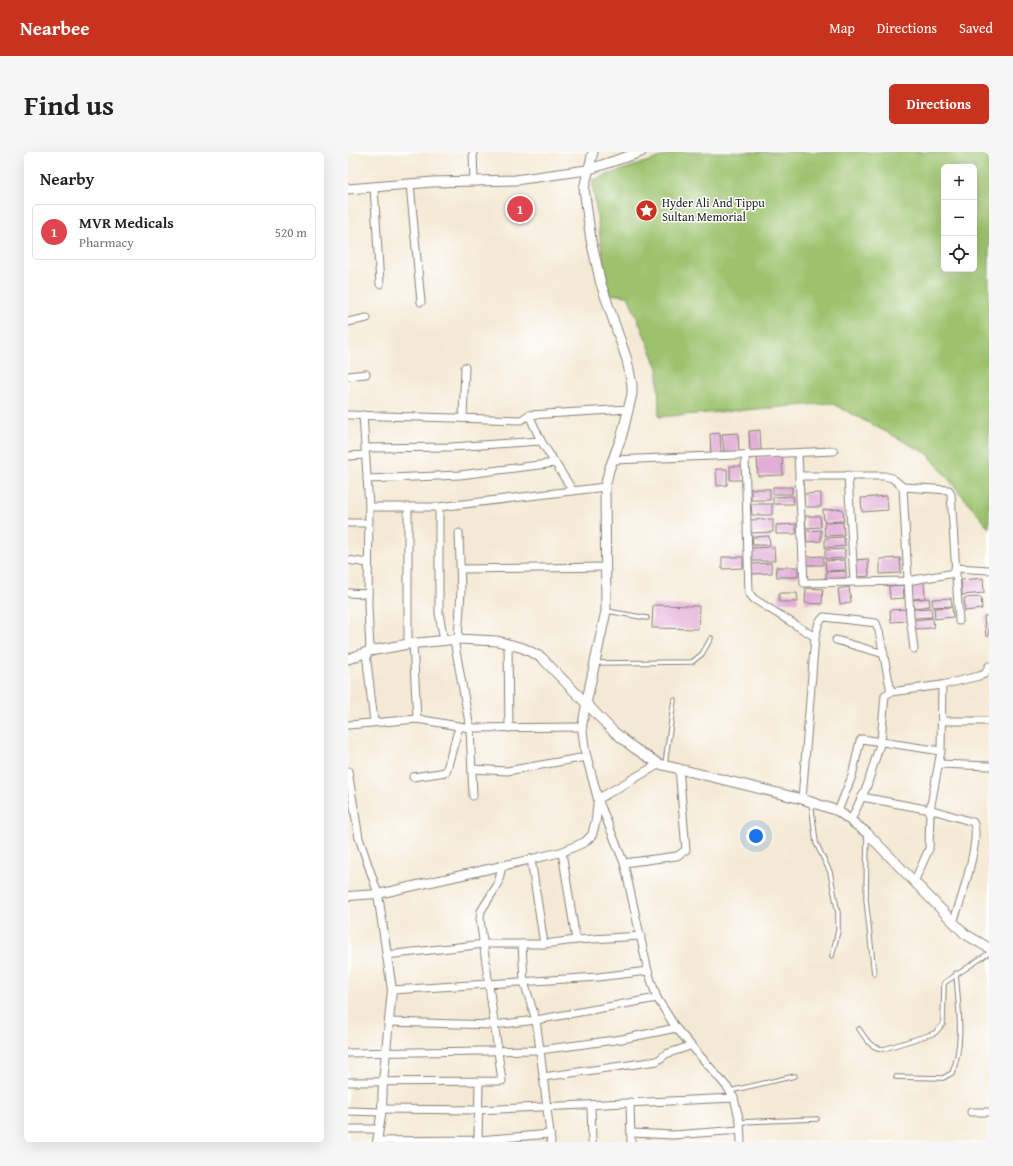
<!DOCTYPE html>
<meta charset="utf-8">
<style>
:root{--surface:#fff;--page:#f6f6f6;--text:#222;--muted:#767676;--line:#e0e0e0;--accent:#c8321e}
body{margin:0;font-family:"Gentium Book Plus",serif;background:var(--page);color:var(--text)}
.controls{position:absolute;right:12px;top:12px;display:grid;overflow:hidden;border-radius:6px;box-shadow:0 4px 16px #0002}
.controls button{width:36px;height:36px;display:grid;place-items:center;padding:0;border:0;border-bottom:1px solid var(--line);background:var(--surface);color:var(--text);font:20px sans-serif}
.you{position:absolute;left:408px;top:684px;width:14px;height:14px;margin:-10px;border:3px solid #fff;border-radius:50%;background:#1a73e8;box-shadow:0 0 0 6px #1a73e833}
.badge{display:grid;place-items:center;width:26px;height:26px;border-radius:50%;background:var(--accent);color:#fff;font-size:13px;font-weight:700}
.pin{position:absolute;translate:-50% -50%;border:2px solid #fff;box-shadow:0 1px 4px #0006}
.list{margin:0;padding:0;list-style:none}
h2{display:flex;justify-content:space-between;align-items:center;height:52px;margin:0;padding:0 16px;font-size:17px}
h2 small{font-size:13px;font-weight:400;color:var(--muted)}
.list li{display:grid;grid-template-columns:26px 1fr auto;gap:12px;align-items:center;box-sizing:border-box;height:56px;margin:0 8px 8px;padding:0 8px;border:1px solid var(--line);border-radius:6px}
.list b{display:block;font-size:15px;white-space:nowrap}
.list p{margin:0;font-size:13px;white-space:nowrap;color:var(--muted)}
.list em{font-size:13px;font-style:normal;color:var(--muted)}
.icon{flex:none;width:22px;height:22px;fill:none;stroke:currentColor;stroke-width:2;stroke-linecap:round;stroke-linejoin:round}
.map{position:relative;flex:none;width:641px;height:990px;overflow:hidden;border-radius:6px}
header{display:flex;align-items:center;gap:24px;box-sizing:border-box;height:56px;padding:0 20px;background:var(--accent);color:#fff}
header strong{font-size:19px}
nav{display:flex;gap:22px;margin-inline-start:auto;font-size:14px}
.intro{display:flex;align-items:center;justify-content:space-between;box-sizing:border-box;height:96px;padding:0 24px}
h1{margin:0;font-size:28px}
.button{padding:10px 18px;border-radius:6px;background:var(--accent);color:#fff;font-size:14px;font-weight:700}
main{display:flex;gap:24px;padding:0 24px}
aside{flex:1;background:var(--surface);border-radius:6px;box-shadow:0 4px 16px #0002}
.map>svg:first-child{display:block}
.green{fill:#9cc26d;stroke:#5c6f44;fill-rule:evenodd}
.building{fill:#e2aed7}
.lines{fill:none;stroke-linecap:round;stroke-linejoin:round}
.service-casing{stroke:#888278;stroke-width:5.5}
.minor-casing{stroke:#888278;stroke-width:9}
.tertiary-casing{stroke:#888278;stroke-width:10}
.secondary-casing{stroke:#888278;stroke-width:11}
.service{stroke:#fff;stroke-width:3.5}
.minor{stroke:#fff;stroke-width:7}
.tertiary{stroke:#fff;stroke-width:8}
.secondary{stroke:#fff;stroke-width:9}
.labels{text-anchor:middle;stroke-width:3;stroke-linejoin:round;paint-order:stroke}
.poi-label{font-size:12px;fill:#1c1c1c;stroke:#fff;text-anchor:start}
</style>
<header>
<strong>Nearbee</strong>
<nav><a>Map</a><a>Directions</a><a>Saved</a></nav>
</header>
<div class="intro"><h1>Find us</h1><a class="button">Directions</a></div>
<main>
<aside>
<h2>Nearby<small></small></h2>
<ul class="list">
<li><span class="badge" style="background:#e0444e">1</span><div><b>MVR Medicals</b><p>Pharmacy</p></div><em>520 m</em></li>
</ul>
</aside>
<div class="map">
<svg width="641" height="990" viewBox="0 0 641 990">
<rect width="100%" height="100%" fill="#fff"/>
<filter id="ink" filterUnits="userSpaceOnUse"><feTurbulence type="fractalNoise" baseFrequency=".025" numOctaves="2"/><feDisplacementMap in="SourceGraphic" scale="8" xChannelSelector="R" yChannelSelector="G"/><feConvolveMatrix kernelMatrix="1 2 1 2 8 2 1 2 1" color-interpolation-filters="sRGB"/></filter>
<filter id="wash" filterUnits="userSpaceOnUse"><feTurbulence type="fractalNoise" baseFrequency=".012" numOctaves="4" result="noise"/><feDisplacementMap in="SourceGraphic" scale="16" xChannelSelector="R" yChannelSelector="G"/><feGaussianBlur stdDeviation="0.9" result="paint"/><feColorMatrix in="noise" values="0 0 0 0 0 0 0 0 0 0 0 0 0 0 0 0 0 1.4 0 .05"/><feComposite in="paint" operator="in"/></filter>
<g filter="url(#wash)">
<rect width="100%" height="100%" fill="#f4e9d4"/>
<path class="green" d="M 328,0 L 641,0 L 641,376 L 580,302 L 483,251 L 311,265 L 310,216 L 280,144 L 260,142 L 244,28 ZM 596,15 L 626,15 L 626,117 L 596,117 Z"/>
<g id="blocks">
<g class="building">
<path d="M 412,278 L 413,298 L 402,299 L 401,279 Z"/>
<path d="M 372,281 L 373,301 L 363,302 L 362,282 Z"/>
<path d="M 390,281 L 391,301 L 376,302 L 374,282 Z"/>
<path d="M 434,304 L 435,323 L 410,324 L 409,305 Z"/>
<rect x="382" y="314" width="13" height="14"/>
<path d="M 368,317 L 379,317 L 379,333 L 369,334 Z"/>
<rect x="425" y="335" width="19" height="7"/>
<rect x="403" y="337" width="19" height="11"/>
<path d="M 473,341 L 473,355 L 456,355 L 456,342 Z"/>
<path d="M 445,344 L 446,352 L 425,352 L 425,345 Z"/>
<path d="M 539,344 L 540,358 L 514,360 L 513,346 Z"/>
<path d="M 403,352 L 424,352 L 424,363 L 404,363 Z"/>
<path d="M 495,357 L 496,369 L 476,370 L 475,358 Z"/>
<path d="M 457,364 L 472,364 L 473,375 L 458,376 Z"/>
<path d="M 425,367 L 425,380 L 403,381 L 402,368 Z"/>
<path d="M 495,370 L 496,383 L 477,384 L 476,371 Z"/>
<path d="M 448,372 L 448,382 L 428,382 L 428,373 Z"/>
<path d="M 473,378 L 473,389 L 459,390 L 458,379 Z"/>
<path d="M 421,384 L 422,393 L 405,393 L 404,385 Z"/>
<path d="M 496,385 L 497,394 L 477,396 L 477,386 Z"/>
<path d="M 426,395 L 427,409 L 404,409 L 403,396 Z"/>
<path d="M 497,397 L 497,406 L 477,407 L 477,398 Z"/>
<path d="M 475,404 L 475,413 L 459,413 L 458,405 Z"/>
<path d="M 374,405 L 395,405 L 395,416 L 374,417 Z"/>
<path d="M 552,406 L 553,421 L 532,422 L 532,407 Z"/>
<path d="M 520,407 L 521,424 L 508,425 L 507,408 Z"/>
<path d="M 497,408 L 498,418 L 478,419 L 477,409 Z"/>
<path d="M 423,411 L 424,421 L 404,422 L 404,412 Z"/>
<path d="M 428,415 L 450,415 L 450,425 L 429,425 Z"/>
<path d="M 498,419 L 498,426 L 478,427 L 478,420 Z"/>
<path d="M 635,426 L 636,441 L 614,443 L 613,428 Z"/>
<path d="M 576,430 L 577,446 L 564,447 L 563,431 Z"/>
<path d="M 555,433 L 556,446 L 542,447 L 541,434 Z"/>
<path d="M 501,435 L 503,450 L 492,452 L 490,437 Z"/>
<path d="M 458,436 L 475,437 L 474,452 L 457,451 Z"/>
<path d="M 431,441 L 449,441 L 450,450 L 431,450 Z"/>
<path d="M 633,445 L 634,457 L 617,459 L 616,446 Z"/>
<path d="M 581,446 L 582,454 L 565,456 L 564,448 Z"/>
<path d="M 603,446 L 604,454 L 585,455 L 584,447 Z"/>
<path d="M 305,453 L 351,454 L 350,477 L 304,476 Z"/>
<path d="M 604,455 L 605,465 L 587,467 L 586,456 Z"/>
<path d="M 583,456 L 584,465 L 565,466 L 565,457 Z"/>
<path d="M 558,457 L 559,469 L 543,470 L 542,458 Z"/>
<path d="M 636,464 L 641,464 L 641,484 L 638,484 Z"/>
<path d="M 585,466 L 586,476 L 567,477 L 566,468 Z"/>
</g>
</g>
</g>
<g filter="url(#ink)">
<use href="#blocks" fill-opacity="0" stroke="#888278" stroke-width="1"/>
<g class="lines">
<defs>
<g id="service">
<path d="M 259,459 L 299,466"/>
<path d="M 248,511 L 344,510 L 354,502 L 363,486"/>
<path d="M 317,612 L 326,548"/>
<path d="M 463,650 L 468,691 L 482,720 L 490,761 L 490,779 L 484,804"/>
<path d="M 519,683 L 518,747 L 526,822"/>
<path d="M 511,877 C 519,888 522,896 536,897 L 587,881 L 595,872 L 596,831 L 641,801"/>
<path d="M 548,925 L 595,926 L 604,921 C 617,890 610,854 608,821"/>
<path d="M 382,939 L 447,924"/>
<path d="M 392,970 L 469,967"/>
</g>
<g id="minor">
<path d="M 125,0 L 126,30"/>
<path d="M 62,32 L 73,150"/>
<path d="M 26,35 L 32,132"/>
<path d="M 0,170 L 19,166"/>
<path d="M 0,224 L 18,222"/>
<path d="M 0,263 L 173,268 L 181,263 L 281,257"/>
<path d="M 15,263 L 21,355 L 20,453 L 22,499"/>
<path d="M 181,263 L 193,289 L 225,339"/>
<path d="M 115,266 L 117,215"/>
<path d="M 17,296 L 103,295 L 193,289"/>
<path d="M 450,301 L 456,431 L 559,429 L 607,421"/>
<path d="M 397,303 L 401,441 L 406,447 L 467,485 L 454,647"/>
<path d="M 0,304 L 17,303"/>
<path d="M 265,308 L 486,299"/>
<path d="M 500,323 L 506,429"/>
<path d="M 451,324 L 536,324 L 544,326 L 555,335 L 601,338 L 603,342 L 611,469"/>
<path d="M 19,327 L 112,323 L 207,311"/>
<path d="M 555,335 L 562,465 L 566,497"/>
<path d="M 21,355 L 91,355 L 257,335"/>
<path d="M 91,355 L 91,461 L 96,489"/>
<path d="M 0,371 L 20,371"/>
<path d="M 0,408 L 20,411"/>
<path d="M 607,416 L 641,418"/>
<path d="M 113,417 L 258,415"/>
<path d="M 0,441 L 20,442"/>
<path d="M 467,485 L 471,470 L 476,465 L 528,471 L 531,479 L 543,540"/>
<path d="M 110,487 L 113,439 L 111,381"/>
<path d="M 106,488 L 122,576 L 125,644"/>
<path d="M 488,488 L 536,502"/>
<path d="M 60,492 L 60,356"/>
<path d="M 65,492 L 69,567"/>
<path d="M 160,492 L 161,576"/>
<path d="M 18,501 L 26,570"/>
<path d="M 595,569 L 641,569"/>
<path d="M 0,573 L 69,567 L 122,576 L 234,575"/>
<path d="M 591,612 L 641,614"/>
<path d="M 124,617 L 159,619 L 238,605"/>
<path d="M 0,619 L 11,686 L 30,742"/>
<path d="M 65,625 L 98,620 L 111,575"/>
<path d="M 514,645 L 588,659 L 625,670 C 634,685 612,752 605,770"/>
<path d="M 250,647 L 276,711 L 300,819 L 309,846 L 328,876 L 379,935 L 386,946 L 392,970 L 393,990"/>
<path d="M 490,659 L 504,624 L 512,589 L 514,587 L 593,599"/>
<path d="M 503,668 L 519,634 L 533,589 L 537,543 L 543,540 L 594,533 L 631,524 L 637,522 L 641,514"/>
<path d="M 214,700 L 228,788"/>
<path d="M 183,707 L 196,792"/>
<path d="M 276,711 L 329,704 L 338,698 L 331,616"/>
<path d="M 566,730 L 581,697 L 582,658 L 593,599 L 594,533"/>
<path d="M 38,803 L 137,792 L 196,792 L 228,788 L 293,784"/>
<path d="M 44,838 L 250,825 L 300,819"/>
<path d="M 41,870 L 146,873 L 188,868 L 176,830 L 174,792"/>
<path d="M 0,901 L 192,898 L 188,868 L 309,846"/>
<path d="M 195,925 L 309,909 L 318,902 L 342,894"/>
<path d="M 0,930 L 154,929 L 132,767 L 133,759 L 150,732 L 154,714"/>
<path d="M 282,950 L 283,990"/>
<path d="M 243,953 L 244,990"/>
<path d="M 34,957 L 130,958 L 386,946"/>
<path d="M 0,959 L 33,960"/>
<path d="M 623,960 L 641,960"/>
<path d="M 0,977 L 30,977"/>
<path d="M 284,981 L 325,983 L 392,978"/>
<path d="M 130,988 L 131,929"/>
<path d="M 29,989 L 130,988 L 202,982"/>
<path d="M 203,990 L 192,898 L 274,887 L 328,876"/>
</g>
<g id="tertiary">
<path d="M 250,647 L 311,612"/>
<path d="M 0,744 L 30,742 L 154,714 L 214,700 L 237,690 L 244,683 L 248,668 L 250,647 L 237,599 L 234,575 L 238,552"/>
<path d="M 29,990 L 34,957 L 35,930 L 44,838 L 30,742"/>
</g>
<g id="secondary">
<path d="M 0,37 L 85,30 L 167,28 L 239,18 L 293,0"/>
<path d="M 0,507 L 22,499 L 60,492 L 110,487 L 149,489 L 175,496 L 193,505 L 265,579 L 286,596 L 311,612 L 454,647 L 490,659 L 519,681 L 617,782 L 641,796"/>
<path d="M 238,552 L 258,459 L 257,335 L 261,318 L 274,283 L 284,242 L 284,233 L 279,208 L 253,132 L 243,88 L 236,36 L 245,0"/>
</g>
</defs>
<use href="#service" class="service-casing"/>
<use href="#minor" class="minor-casing"/>
<use href="#tertiary" class="tertiary-casing"/>
<use href="#secondary" class="secondary-casing"/>
<use href="#service" class="service"/>
<use href="#minor" class="minor"/>
<use href="#tertiary" class="tertiary"/>
<use href="#secondary" class="secondary"/>
</g>
</g>
<defs>
<symbol id="sight-disc" viewBox="-11 -11 22 22"><circle r="9.5" fill="#c8321e" stroke="#fff"/><path d="M0-6L1.8-2.2L6-1.7L2.9 1.2L3.7 5.4L0 3.3L-3.7 5.4L-2.9 1.2L-6-1.7L-1.8-2.2Z" fill="#fff"/></symbol>
</defs>
<g fill-rule="evenodd">
<use href="#sight-disc" x="286" y="46" width="25" height="25"/>
</g>
<g class="labels">
<g class="poi-label">
<text x="314" y="55">Hyder Ali And Tippu<tspan x="314" dy="14">Sultan Memorial</tspan></text>
</g>
</g>
</svg>
<div class="controls">
<button>+</button>
<button>−</button>
<button><svg class="icon" aria-label="locate" viewBox="0 0 24 24"><circle cx="12" cy="12" r="6"/><path d="M12 2v4M12 18v4M2 12h4M18 12h4"/></svg></button>
</div>
<div class="you"></div>
<div class="pin badge" style="left:172px;top:57px;background:#e0444e">1</div>
</div>
</main>
